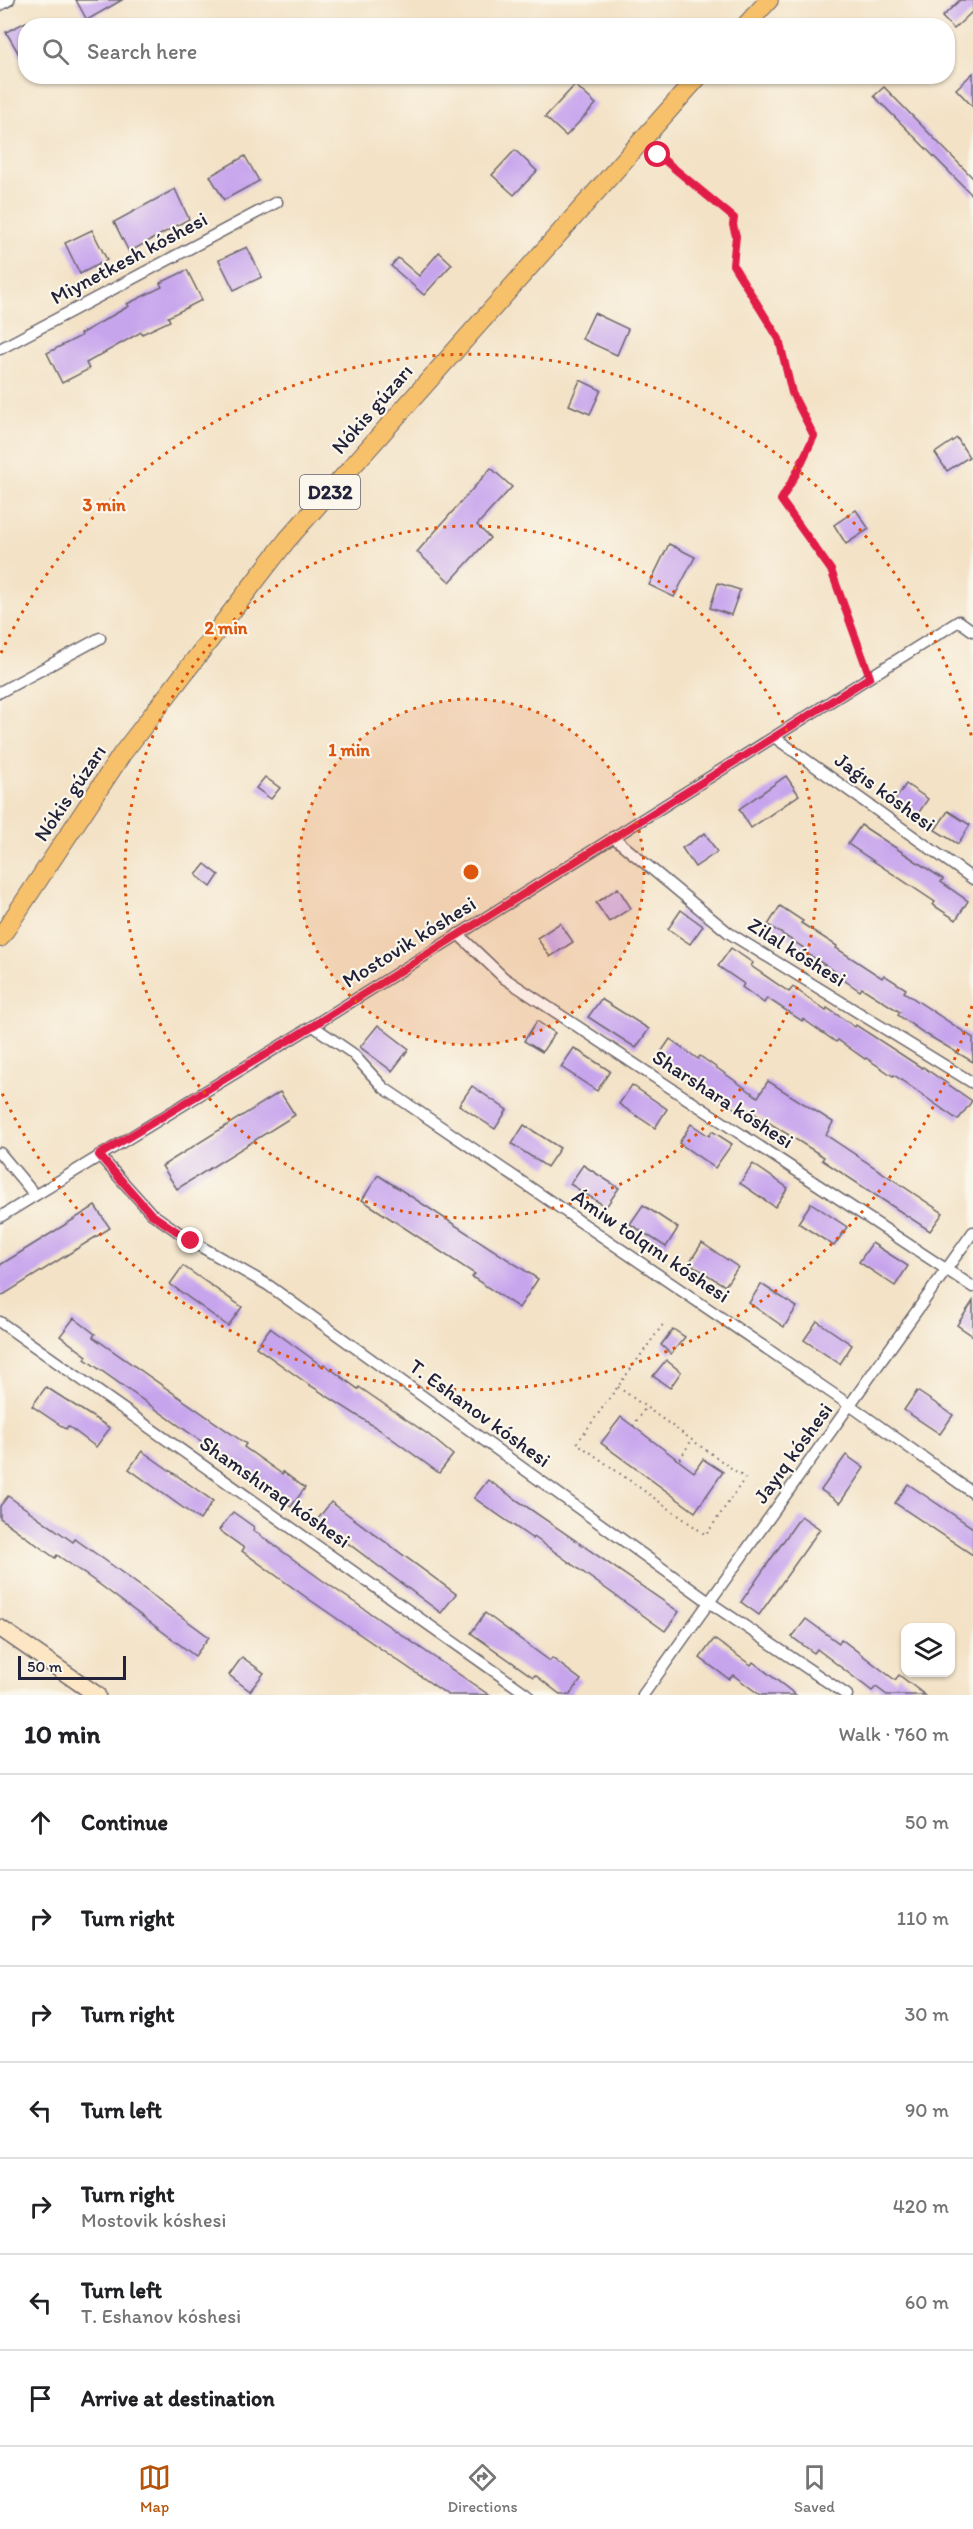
<!DOCTYPE html>
<meta charset="utf-8">
<style>
:root{--surface:#fff;--page:#f2f2f2;--text:#202124;--muted:#757577;--line:#e0e0e0;--accent:#b45309}
body{margin:0;font-family:Itim,sans-serif;background:var(--page);color:var(--text)}
.controls{position:absolute;right:18px;bottom:18px;display:grid;overflow:hidden;border-radius:12px;box-shadow:0 2px 4px #0004}
.controls button{width:54px;height:54px;display:grid;place-items:center;padding:0;border:0;border-bottom:2px solid var(--line);background:var(--surface);color:var(--text);font:30px sans-serif}
.scale{position:absolute;left:18px;bottom:15px;width:108px;box-sizing:border-box;padding-left:6px;border:3px solid #22223b;border-top:0;font-size:16px;line-height:21px;white-space:nowrap;color:#22223b;-webkit-text-stroke:4px #fbf7ec;paint-order:stroke}
.stop{position:absolute;width:18px;height:18px;margin:-14px;border:4px solid #e11d48;border-radius:50%;background:#fff}
.stop.end{background:#e11d48;border-color:#fff;box-shadow:0 2px 6px #0008}
.list{margin:0;padding:0;list-style:none}
h2{display:flex;justify-content:space-between;align-items:center;height:78px;margin:0;padding:0 24px;font-size:26px}
h2 small{font-size:20px;font-weight:400;color:var(--muted)}
.list li{display:grid;grid-template-columns:39px 1fr auto;gap:18px;align-items:center;box-sizing:border-box;height:96px;padding:0 24px;border-top:2px solid var(--line)}
.list b{display:block;font-size:22px;white-space:nowrap}
.list p{margin:0;font-size:20px;white-space:nowrap;color:var(--muted)}
.list em{font-size:20px;font-style:normal;color:var(--muted)}
.icon{flex:none;width:33px;height:33px;fill:none;stroke:currentColor;stroke-width:2;stroke-linecap:round;stroke-linejoin:round}
.map{position:relative;flex:none;width:973px;height:1695px;overflow:hidden}
.search{position:absolute;background:var(--surface);box-shadow:0 2px 4px #0004;left:18px;right:18px;top:18px;height:66px;display:flex;align-items:center;gap:15px;box-sizing:border-box;padding:0 21px;border-radius:24px;color:var(--muted);font-size:22px}
.sheet{height:750px;background:var(--surface)}
nav{display:flex;justify-content:space-around;align-items:center;box-sizing:border-box;height:84px;border-top:2px solid var(--line);background:var(--surface);font-size:16px;color:var(--muted)}
nav a{display:grid;justify-items:center;gap:3px}
nav .on{color:var(--accent)}
.map>svg:first-child{display:block}
.building{fill:#c7a5ed}
.lines{fill:none;stroke-linecap:round;stroke-linejoin:round}
.street-casing{stroke:#6b656c;stroke-width:13}
.secondary-casing{stroke:#6b656c;stroke-width:19}
.primary-casing{stroke:#6b656c;stroke-width:20}
.path{stroke:#6b656c;stroke-width:2;stroke-dasharray:1.5 4.5;stroke-linecap:butt}
.street{stroke:#fff;stroke-width:10}
.secondary{stroke:#fce6c4;stroke-width:16}
.primary{stroke:#f7c06b;stroke-width:18}
.route{stroke:#e11d48;stroke-width:8}
.ring{fill:none;stroke:#de560e;stroke-width:3;stroke-dasharray:3 6}
.labels{text-anchor:middle;stroke-width:4.5;stroke-linejoin:round;paint-order:stroke}
.shield{fill:#fbf7ec;stroke:#636270;stroke-width:1.5}
.shield-label{font-size:20px;font-weight:bold;fill:#22223b}
.street-label{font-size:21px;fill:#22223b;stroke:#fbf7ec}
.centre{fill:#de560e;stroke:#fbf7ec;stroke-width:3}
.ring-label{font-size:18px;text-anchor:middle;font-weight:bold;fill:#de560e;stroke:#fbf7ec;stroke-width:4.5;stroke-linejoin:round;paint-order:stroke}
</style>
<div class="map">
<svg width="973" height="1695" viewBox="0 0 973 1695">
<rect width="100%" height="100%" fill="#fbf7ec"/>
<filter id="ink" filterUnits="userSpaceOnUse"><feTurbulence type="fractalNoise" baseFrequency=".0167" numOctaves="2"/><feDisplacementMap in="SourceGraphic" scale="12" xChannelSelector="R" yChannelSelector="G"/><feConvolveMatrix kernelMatrix="1 2 1 2 8 2 1 2 1" color-interpolation-filters="sRGB"/></filter>
<filter id="wash" filterUnits="userSpaceOnUse"><feTurbulence type="fractalNoise" baseFrequency=".008" numOctaves="4" result="noise"/><feDisplacementMap in="SourceGraphic" scale="24" xChannelSelector="R" yChannelSelector="G"/><feGaussianBlur stdDeviation="1.35" result="paint"/><feColorMatrix in="noise" values="0 0 0 0 0 0 0 0 0 0 0 0 0 0 0 0 0 1.4 0 .05"/><feComposite in="paint" operator="in"/></filter>
<g filter="url(#wash)">
<rect width="100%" height="100%" fill="#f3e2c6"/>
<g id="blocks">
<g class="building">
<path d="M 76,0 L 122,0 L 87,20 Z"/>
<path d="M 960,0 L 973,0 L 973,11 L 954,29 L 942,17 Z"/>
<path d="M 26,22 L 26,66 L 6,32 Z"/>
<path d="M 973,73 L 973,107 L 956,89 Z"/>
<path d="M 575,85 L 596,104 L 566,136 L 545,117 Z"/>
<path d="M 884,87 L 973,178 L 973,196 L 874,96 Z"/>
<path d="M 515,150 L 537,171 L 514,195 L 492,175 Z"/>
<path d="M 245,156 L 259,181 L 224,200 L 210,176 Z"/>
<path d="M 175,189 L 189,219 L 129,252 L 114,222 Z"/>
<path d="M 92,230 L 107,260 L 80,274 L 65,243 Z"/>
<path d="M 247,247 L 262,277 L 234,290 L 219,260 Z"/>
<path d="M 439,252 L 452,264 L 424,295 L 391,266 L 398,258 L 419,276 Z"/>
<path d="M 187,270 L 202,300 L 168,317 L 170,321 L 142,334 L 141,332 L 86,363 L 89,369 L 62,383 L 47,353 L 81,336 L 80,334 L 129,306 L 127,304 L 162,287 L 160,283 Z"/>
<path d="M 594,313 L 628,329 L 617,355 L 582,339 Z"/>
<path d="M 580,380 L 601,390 L 590,414 L 569,405 Z"/>
<path d="M 957,438 L 969,457 L 947,471 L 935,453 Z"/>
<path d="M 491,468 L 512,487 L 477,525 L 490,538 L 450,582 L 417,552 Z"/>
<path d="M 856,510 L 869,529 L 846,544 L 834,525 Z"/>
<path d="M 669,544 L 695,557 L 674,597 L 649,585 Z"/>
<path d="M 718,583 L 740,590 L 731,615 L 710,608 Z"/>
<path d="M 786,776 L 799,795 L 751,828 L 739,809 Z"/>
<path d="M 265,777 L 280,788 L 271,799 L 256,788 Z"/>
<path d="M 906,784 L 928,799 L 915,818 L 893,803 Z"/>
<path d="M 948,811 L 970,825 L 958,844 L 935,830 Z"/>
<path d="M 861,825 L 943,879 L 941,882 L 968,901 L 956,920 L 933,905 L 935,902 L 848,844 Z"/>
<path d="M 705,833 L 717,852 L 695,867 L 682,848 Z"/>
<path d="M 205,864 L 219,875 L 211,887 L 196,875 Z"/>
<path d="M 618,888 L 631,908 L 609,922 L 596,903 Z"/>
<path d="M 780,906 L 803,921 L 801,923 L 837,946 L 836,948 L 882,978 L 884,975 L 906,989 L 904,992 L 973,1038 L 973,1062 L 924,1033 L 898,1015 L 900,1012 L 862,988 L 860,991 L 838,976 L 839,974 L 803,951 L 804,948 L 768,925 Z"/>
<path d="M 681,910 L 703,926 L 690,944 L 668,929 Z"/>
<path d="M 560,923 L 573,942 L 550,957 L 537,938 Z"/>
<path d="M 731,948 L 753,963 L 751,966 L 789,992 L 793,987 L 826,1011 L 827,1008 L 855,1027 L 856,1025 L 922,1068 L 923,1067 L 972,1101 L 958,1120 L 894,1075 L 893,1076 L 866,1058 L 865,1059 L 838,1040 L 836,1042 L 803,1019 L 802,1021 L 767,998 L 764,1003 L 742,987 L 744,984 L 718,966 Z"/>
<path d="M 601,999 L 649,1029 L 636,1048 L 588,1017 Z"/>
<path d="M 537,1021 L 555,1033 L 542,1052 L 524,1041 Z"/>
<path d="M 378,1025 L 409,1049 L 392,1071 L 360,1047 Z"/>
<path d="M 670,1039 L 698,1059 L 700,1056 L 758,1097 L 768,1081 L 833,1122 L 826,1135 L 943,1213 L 930,1231 L 822,1160 L 824,1157 L 741,1105 L 738,1111 L 681,1070 L 679,1073 L 657,1058 Z"/>
<path d="M 574,1048 L 610,1071 L 597,1091 L 561,1067 Z"/>
<path d="M 632,1085 L 667,1109 L 655,1128 L 619,1104 Z"/>
<path d="M 472,1086 L 507,1110 L 495,1129 L 459,1105 Z"/>
<path d="M 280,1092 L 295,1115 L 177,1189 L 162,1166 Z"/>
<path d="M 691,1124 L 709,1136 L 712,1131 L 732,1144 L 715,1168 L 679,1143 Z"/>
<path d="M 524,1125 L 560,1148 L 547,1167 L 512,1144 Z"/>
<path d="M 753,1164 L 788,1188 L 775,1207 L 740,1183 Z"/>
<path d="M 583,1165 L 619,1188 L 606,1207 L 570,1184 Z"/>
<path d="M 378,1175 L 538,1279 L 519,1308 L 472,1277 L 475,1274 L 362,1200 Z"/>
<path d="M 811,1203 L 847,1227 L 834,1246 L 798,1223 Z"/>
<path d="M 643,1205 L 678,1228 L 666,1247 L 630,1224 Z"/>
<path d="M 95,1206 L 110,1228 L 0,1297 L 0,1265 Z"/>
<path d="M 702,1243 L 738,1267 L 725,1286 L 689,1263 Z"/>
<path d="M 872,1243 L 908,1266 L 895,1286 L 859,1262 Z"/>
<path d="M 183,1266 L 242,1307 L 228,1326 L 170,1284 Z"/>
<path d="M 761,1284 L 797,1307 L 784,1327 L 749,1303 Z"/>
<path d="M 973,1301 L 973,1336 L 957,1325 Z"/>
<path d="M 74,1318 L 95,1334 L 93,1337 L 246,1444 L 244,1447 L 282,1474 L 283,1472 L 305,1488 L 291,1507 L 258,1482 L 256,1484 L 235,1468 L 236,1466 L 85,1359 L 87,1356 L 60,1336 Z"/>
<path d="M 817,1321 L 852,1345 L 840,1364 L 804,1340 Z"/>
<path d="M 270,1328 L 322,1366 L 324,1364 L 358,1389 L 359,1387 L 429,1435 L 453,1455 L 439,1473 L 380,1430 L 308,1384 L 256,1347 Z"/>
<path d="M 673,1329 L 685,1337 L 671,1354 L 661,1345 Z"/>
<path d="M 666,1360 L 681,1372 L 670,1388 L 653,1376 Z"/>
<path d="M 46,1387 L 110,1428 L 96,1447 L 68,1426 L 66,1429 L 32,1406 Z"/>
<path d="M 917,1391 L 953,1415 L 940,1434 L 904,1410 Z"/>
<path d="M 621,1417 L 694,1472 L 703,1459 L 723,1472 L 695,1512 L 601,1443 Z"/>
<path d="M 142,1451 L 213,1501 L 200,1520 L 129,1469 Z"/>
<path d="M 846,1455 L 864,1468 L 840,1503 L 821,1490 Z"/>
<path d="M 488,1480 L 679,1612 L 665,1631 L 534,1537 L 533,1539 L 474,1498 Z"/>
<path d="M 908,1484 L 973,1528 L 973,1555 L 895,1503 Z"/>
<path d="M 8,1496 L 73,1542 L 75,1539 L 109,1563 L 209,1637 L 195,1656 L 99,1584 L 57,1555 L 55,1558 L 0,1518 L 0,1506 Z"/>
<path d="M 331,1502 L 456,1594 L 441,1613 L 317,1520 Z"/>
<path d="M 233,1512 L 254,1527 L 253,1530 L 322,1580 L 489,1695 L 448,1695 L 310,1600 L 242,1551 L 244,1548 L 219,1530 Z"/>
<path d="M 801,1516 L 820,1529 L 759,1615 L 741,1602 Z"/>
<path d="M 485,1613 L 550,1661 L 552,1658 L 581,1680 L 570,1695 L 561,1695 L 535,1675 L 533,1677 L 471,1633 Z"/>
<path d="M 806,1619 L 839,1643 L 841,1639 L 895,1680 L 899,1675 L 925,1695 L 887,1695 L 876,1687 L 872,1691 L 817,1649 L 814,1653 L 792,1637 Z"/>
<path d="M 714,1639 L 751,1665 L 753,1662 L 796,1695 L 760,1695 L 733,1675 L 729,1679 L 700,1658 Z"/>
<path d="M 242,1657 L 264,1673 L 250,1691 L 229,1675 Z"/>
</g>
</g>
</g>
<g filter="url(#ink)">
<use href="#blocks" fill-opacity="0" stroke="#6b656c" stroke-width="1.5"/>
<g class="lines">
<defs>
<g id="street">
<path d="M 0,5 L 9,0"/>
<path d="M 0,349 L 277,202"/>
<path d="M 0,692 L 100,638"/>
<path d="M 774,737 L 973,879"/>
<path d="M 613,837 L 729,933 L 973,1083"/>
<path d="M 458,934 L 504,978 L 973,1287"/>
<path d="M 313,1026 L 352,1053 L 384,1088 L 851,1406 L 973,1493"/>
<path d="M 0,1153 L 35,1195"/>
<path d="M 99,1155 L 151,1213 L 191,1241 L 268,1285 L 709,1602 L 847,1695"/>
<path d="M 0,1217 L 319,1022 L 959,621 L 973,631"/>
<path d="M 0,1322 L 528,1695"/>
<path d="M 643,1695 L 973,1232"/>
</g>
<path id="secondary" d="M 0,1628 L 97,1695"/>
<g id="primary">
<path d="M 745,26 L 769,0"/>
<path d="M 0,938 L 122,754 L 287,540 L 699,76"/>
</g>
</defs>
<use href="#street" class="street-casing"/>
<use href="#secondary" class="secondary-casing"/>
<use href="#primary" class="primary-casing"/>
<g class="path">
<path d="M 658,155 L 734,218 L 733,225 L 736,235 L 733,265 L 779,339 L 792,393 L 814,436 L 796,474 L 781,500 L 831,570 L 867,665"/>
<path d="M 618,1387 L 745,1478 L 706,1535 L 577,1443 L 664,1323"/>
<path d="M 633,1426 L 646,1407"/>
<path d="M 680,1459 L 691,1441"/>
</g>
<use href="#street" class="street"/>
<use href="#secondary" class="secondary"/>
<use href="#primary" class="primary"/>
</g>
</g>
<g class="lines" filter="url(#ink)">
<path class="route" d="M 191,1241 L 151,1214 L 99,1155 L 319,1022 L 870,677 L 831,570 L 781,500 L 796,474 L 814,436 L 792,393 L 779,339 L 733,265 L 736,236 L 733,225 L 734,218 L 658,155"/>
</g>
<circle cx="471" cy="872" r="173" fill="#de560e" fill-opacity=".12"/>
<g class="ring">
<circle cx="471" cy="872" r="173"/>
<circle cx="471" cy="872" r="346"/>
<path d="M972 1006A519 519 0 0 1 1 1091M1 653A519 519 0 0 1 972 738"/>
</g>
<g class="labels">
<rect class="shield" x="300" y="475" width="60" height="34" rx="4.5"/>
<g class="shield-label">
<text x="330" y="499">D232</text>
</g>
<g class="street-label">
<text transform="translate(129 258) rotate(-28)" y="7">Miynetkesh kóshesi</text>
<text transform="translate(372 409) rotate(-49)" y="7">Nókis gúzarı</text>
<text transform="translate(885 792) rotate(36)" y="7">Jaǵıs kóshesi</text>
<text transform="translate(70 793) rotate(-56)" y="7">Nókis gúzarı</text>
<text transform="translate(409 942) rotate(-32)" y="7">Mostovik kóshesi</text>
<text transform="translate(797 952) rotate(32)" y="7">Zilal kóshesi</text>
<text transform="translate(723 1099) rotate(33)" y="7">Sharshara kóshesi</text>
<text transform="translate(651 1246) rotate(34)" y="7">Ámiw tolqını kóshesi</text>
<text transform="translate(480 1413) rotate(36)" y="7">T. Eshanov kóshesi</text>
<text transform="translate(793 1453) rotate(-54)" y="7">Jayıq kóshesi</text>
<text transform="translate(275 1492) rotate(35)" y="7">Shamshıraq kóshesi</text>
</g>
</g>
<circle cx="471" cy="872" r="9" class="centre"/>
<g class="ring-label">
<text x="104" y="511">3 min</text>
<text x="226" y="634">2 min</text>
<text x="349" y="756">1 min</text>
</g>
</svg>
<div class="controls">
<button><svg class="icon" aria-label="layers" viewBox="0 0 24 24"><path d="M12 4l9 5-9 5-9-5zM3 14l9 5 9-5"/></svg></button>
</div>
<div class="scale">50 m</div>
<div class="stop" style="left:658px;top:155px"></div>
<div class="stop end" style="left:191px;top:1241px"></div>
<div class="search"><svg class="icon" aria-label="search" viewBox="0 0 24 24"><circle cx="10" cy="10" r="6"/><path d="M15 15l6 6"/></svg>Search here</div>
</div>
<section class="sheet">
<h2>10 min<small>Walk · 760 m</small></h2>
<ul class="list">
<li><svg class="icon" aria-label="ahead" viewBox="0 0 24 24"><path d="M12 20V5M6 11l6-6 6 6"/></svg><div><b>Continue</b></div><em>50 m</em></li>
<li><svg class="icon" aria-label="right" viewBox="0 0 24 24"><path d="M7 20v-9h11M14 6l5 5-5 5"/></svg><div><b>Turn right</b></div><em>110 m</em></li>
<li><svg class="icon" aria-label="right" viewBox="0 0 24 24"><path d="M7 20v-9h11M14 6l5 5-5 5"/></svg><div><b>Turn right</b></div><em>30 m</em></li>
<li><svg class="icon" aria-label="left" viewBox="0 0 24 24"><path d="M17 20v-9H6M10 6l-5 5 5 5"/></svg><div><b>Turn left</b></div><em>90 m</em></li>
<li><svg class="icon" aria-label="right" viewBox="0 0 24 24"><path d="M7 20v-9h11M14 6l5 5-5 5"/></svg><div><b>Turn right</b><p>Mostovik kóshesi</p></div><em>420 m</em></li>
<li><svg class="icon" aria-label="left" viewBox="0 0 24 24"><path d="M17 20v-9H6M10 6l-5 5 5 5"/></svg><div><b>Turn left</b><p>T. Eshanov kóshesi</p></div><em>60 m</em></li>
<li><svg class="icon" aria-label="arrive" viewBox="0 0 24 24"><path d="M6 21V4h12l-3 4 3 4H6"/></svg><div><b>Arrive at destination</b></div></li>
</ul>
</section>
<nav>
<a class="on"><svg class="icon" aria-label="map" viewBox="0 0 24 24"><path d="M3 6l6-2 6 2 6-2v14l-6 2-6-2-6 2zM9 4v14M15 6v14"/></svg>Map</a>
<a><svg class="icon" aria-label="directions" viewBox="0 0 24 24"><path d="M12 3l9 9-9 9-9-9zM9 14v-3h6M13 9l2 2-2 2"/></svg>Directions</a>
<a><svg class="icon" aria-label="saved" viewBox="0 0 24 24"><path d="M7 4h10v16l-5-4-5 4z"/></svg>Saved</a>
</nav>
